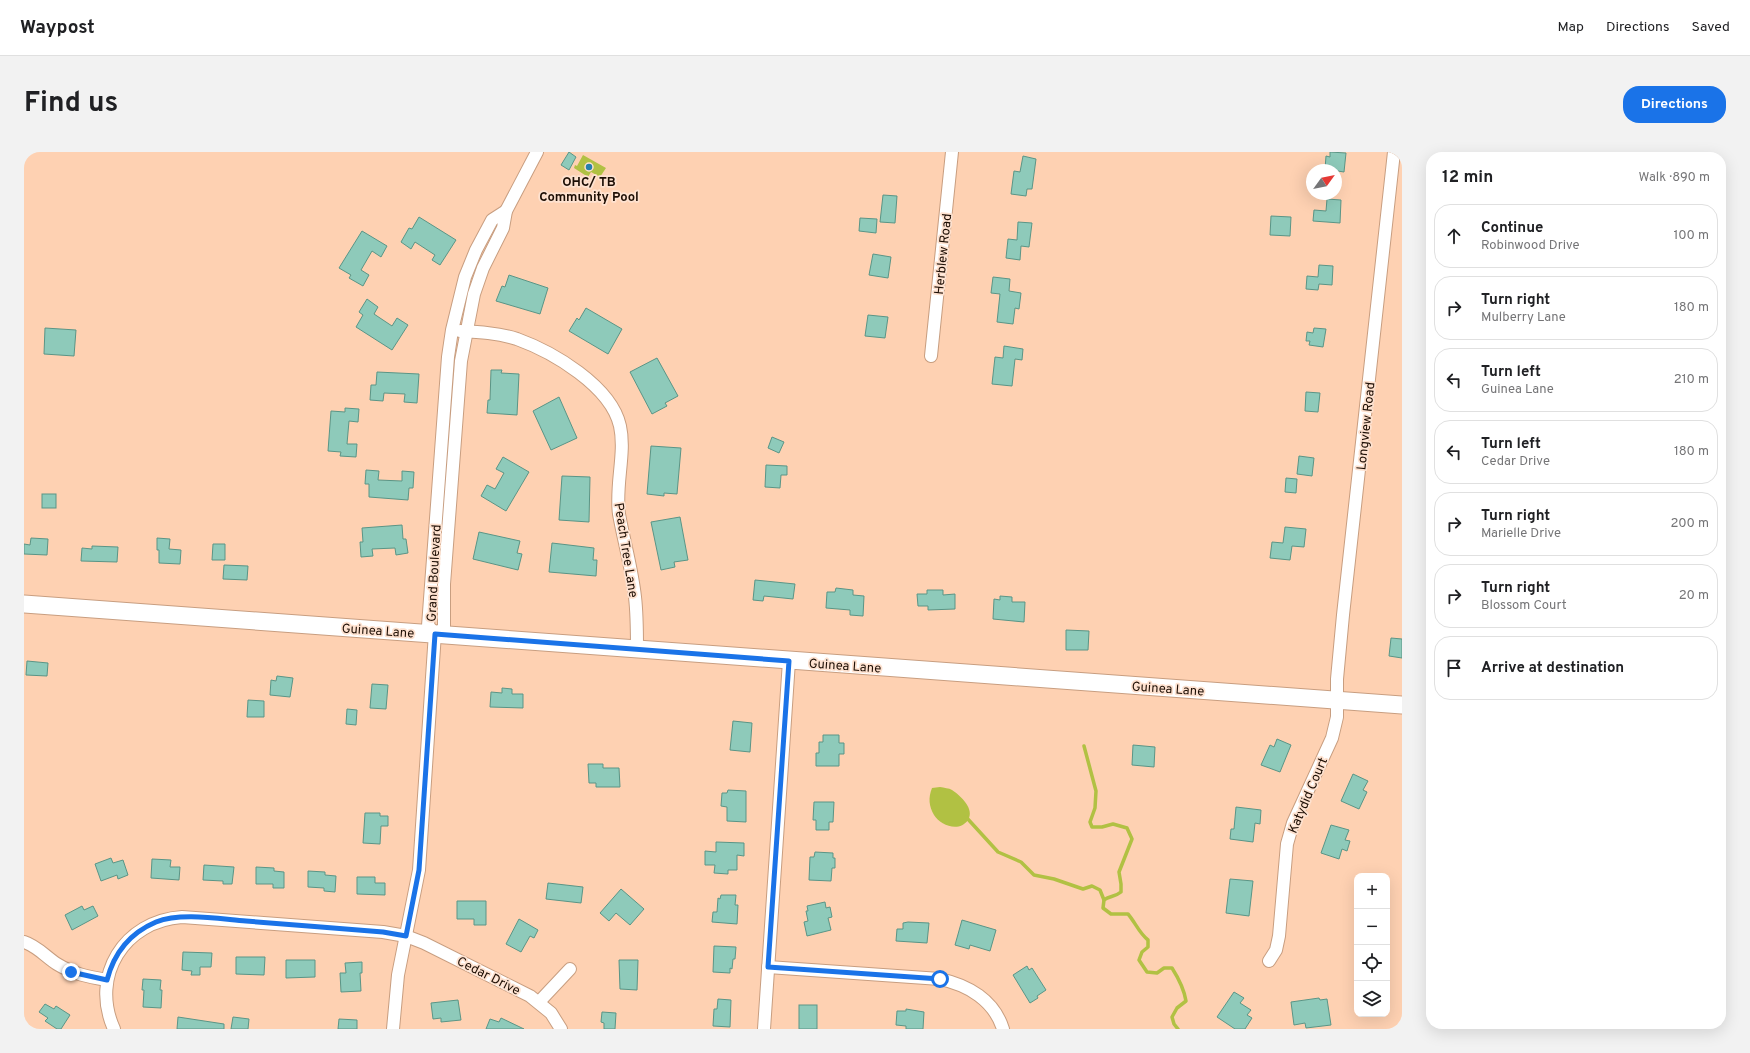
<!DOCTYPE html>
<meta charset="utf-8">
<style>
:root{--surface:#fff;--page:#f2f2f2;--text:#202124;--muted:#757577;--line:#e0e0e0;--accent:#1a73e8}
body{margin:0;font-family:Overpass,sans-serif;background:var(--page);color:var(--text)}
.controls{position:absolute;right:12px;bottom:12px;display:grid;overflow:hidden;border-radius:8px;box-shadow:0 4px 16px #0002}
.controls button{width:36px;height:36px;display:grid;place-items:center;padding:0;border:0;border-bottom:1px solid var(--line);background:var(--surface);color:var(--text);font:20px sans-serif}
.compass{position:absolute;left:1282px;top:12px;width:36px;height:36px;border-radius:50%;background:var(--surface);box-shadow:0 4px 16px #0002;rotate:57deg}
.stop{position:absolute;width:12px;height:12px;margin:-9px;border:3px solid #1a73e8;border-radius:50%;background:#fff}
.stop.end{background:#1a73e8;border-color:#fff;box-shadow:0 1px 4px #0008}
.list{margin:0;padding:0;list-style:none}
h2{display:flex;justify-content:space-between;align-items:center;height:52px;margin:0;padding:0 16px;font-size:17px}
h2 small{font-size:13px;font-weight:400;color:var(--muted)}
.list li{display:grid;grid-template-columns:26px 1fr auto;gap:12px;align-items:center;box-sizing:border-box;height:64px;margin:0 8px 8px;padding:0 8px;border:1px solid var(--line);border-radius:16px}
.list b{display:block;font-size:15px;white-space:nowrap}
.list p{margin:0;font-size:13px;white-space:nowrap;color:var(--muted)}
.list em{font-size:13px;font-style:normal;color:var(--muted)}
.icon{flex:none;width:22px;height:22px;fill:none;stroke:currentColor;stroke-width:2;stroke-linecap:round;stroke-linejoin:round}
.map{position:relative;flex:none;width:1378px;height:877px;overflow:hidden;border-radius:16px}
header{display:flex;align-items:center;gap:24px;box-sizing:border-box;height:56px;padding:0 20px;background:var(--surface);border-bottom:1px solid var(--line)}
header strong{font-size:19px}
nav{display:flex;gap:22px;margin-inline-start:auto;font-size:14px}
.intro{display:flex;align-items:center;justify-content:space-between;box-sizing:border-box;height:96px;padding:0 24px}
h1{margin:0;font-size:28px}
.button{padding:10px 18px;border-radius:16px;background:var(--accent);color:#fff;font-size:14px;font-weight:700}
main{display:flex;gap:24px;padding:0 24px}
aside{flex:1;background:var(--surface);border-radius:16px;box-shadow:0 4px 16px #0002}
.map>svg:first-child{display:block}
.water{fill:#b1c143}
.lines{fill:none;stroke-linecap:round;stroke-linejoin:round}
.stream{stroke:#b1c143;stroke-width:3.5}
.building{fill:#8ecaba;stroke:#5a9586}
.street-casing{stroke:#c89e80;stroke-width:14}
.secondary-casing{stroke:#c89e80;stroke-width:19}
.street{stroke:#fff;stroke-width:12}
.secondary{stroke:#fff;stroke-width:17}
.route{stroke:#1a73e8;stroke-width:5}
.poi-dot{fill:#2680ae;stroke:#fee2d0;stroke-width:1.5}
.labels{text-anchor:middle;stroke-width:3.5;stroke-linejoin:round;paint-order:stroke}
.poi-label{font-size:13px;font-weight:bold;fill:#1d0e04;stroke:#fee2d0}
.street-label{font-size:13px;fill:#1d0e04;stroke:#fee2d0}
</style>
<header>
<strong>Waypost</strong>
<nav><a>Map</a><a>Directions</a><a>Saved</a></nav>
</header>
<div class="intro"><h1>Find us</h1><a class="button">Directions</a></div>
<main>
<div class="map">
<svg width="1378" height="877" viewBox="0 0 1378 877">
<rect width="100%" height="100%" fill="#fed1b2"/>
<g class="water">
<path d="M 559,3 L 582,16 L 576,25 L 567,20 L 564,25 L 550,16 L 551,13 L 553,14 Z"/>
<path d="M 916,635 C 920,636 925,636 928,638 C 937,644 951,657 944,668 C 935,681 916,673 910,663 C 905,654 904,646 908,636 Z"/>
</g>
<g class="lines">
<g class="stream">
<path d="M 1060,594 L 1072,639 L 1071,656 L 1066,670 L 1068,675 L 1078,675 L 1089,672 L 1103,676 L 1108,687 L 1095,720 L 1097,732 L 1097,740 C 1091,745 1085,744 1080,748 L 1079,756 L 1087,762 L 1104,762 C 1111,770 1115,781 1124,788 L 1124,795 L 1118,800 L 1115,808 L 1123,820 L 1133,821 L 1140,816 L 1148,816 C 1155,827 1160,837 1162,849 L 1153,856 L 1148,865 L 1150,872 L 1154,877"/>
<path d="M 942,665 L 974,700 L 997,710 L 1010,723 L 1030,727 L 1059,737 L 1068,734 L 1076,738 L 1080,748"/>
</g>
</g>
<g class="building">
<path d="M 545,0 L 552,5 L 545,18 L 537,13 Z"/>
<path d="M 1306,0 L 1322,1 L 1320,20 L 1301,17 L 1302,4 L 1306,5 Z"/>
<path d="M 999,4 L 1012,7 L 1008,37 L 1003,37 L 1002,44 L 987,42 L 990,19 L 996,20 Z"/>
<path d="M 859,43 L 873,44 L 871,71 L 856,70 Z"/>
<path d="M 1303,47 L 1317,48 L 1316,71 L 1289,69 L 1290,58 L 1302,59 Z"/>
<path d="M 1247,64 L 1267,65 L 1266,84 L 1246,83 Z"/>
<path d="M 395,65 L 432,88 L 416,113 L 408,108 L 411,103 L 391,90 L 387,97 L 377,90 L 385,76 L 388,77 Z"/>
<path d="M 836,66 L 853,67 L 852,81 L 835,79 Z"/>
<path d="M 994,70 L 1008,71 L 1005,95 L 997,94 L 996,108 L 982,106 L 984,87 L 993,88 Z"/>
<path d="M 338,79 L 363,94 L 357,105 L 348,99 L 337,118 L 345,123 L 339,134 L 325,126 L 327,123 L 315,116 Z"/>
<path d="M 849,102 L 867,105 L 864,126 L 845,123 Z"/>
<path d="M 1295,113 L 1309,114 L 1308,133 L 1295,132 L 1294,138 L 1282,137 L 1283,124 L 1294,125 Z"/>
<path d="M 485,123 L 524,136 L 516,162 L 472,149 L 478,134 L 481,135 Z"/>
<path d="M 969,125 L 986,127 L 985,139 L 997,141 L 995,157 L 991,156 L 989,172 L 973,170 L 976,142 L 967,141 Z"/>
<path d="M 343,147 L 354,155 L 350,162 L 368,174 L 373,166 L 384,173 L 368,198 L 332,175 L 339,163 L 335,160 Z"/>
<path d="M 562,156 L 598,177 L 584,202 L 545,179 L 553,166 L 555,168 Z"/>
<path d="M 844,163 L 864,165 L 861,186 L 841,184 Z"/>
<path d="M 21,176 L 52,178 L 50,204 L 20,202 Z"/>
<path d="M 1290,176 L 1302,177 L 1299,195 L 1285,193 L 1286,189 L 1282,189 L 1283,180 L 1289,181 Z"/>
<path d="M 980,194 L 999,197 L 998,208 L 991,207 L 988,234 L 968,232 L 971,205 L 979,206 Z"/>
<path d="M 633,206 L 654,244 L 641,251 L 643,254 L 628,262 L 606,220 Z"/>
<path d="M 467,218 L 478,218 L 477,221 L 495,222 L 493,263 L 463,261 L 464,248 L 466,248 Z"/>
<path d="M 353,220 L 395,222 L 393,251 L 380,250 L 381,242 L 360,241 L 359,249 L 346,248 L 347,233 L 352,233 Z"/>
<path d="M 1282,240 L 1296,241 L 1294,260 L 1281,259 Z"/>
<path d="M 535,245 L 553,286 L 527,298 L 509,259 Z"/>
<path d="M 321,256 L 335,257 L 334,270 L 325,269 L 323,292 L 333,292 L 332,305 L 316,304 L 317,300 L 304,299 L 307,259 L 321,260 Z"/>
<path d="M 748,285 L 760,290 L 755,301 L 744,296 Z"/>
<path d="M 627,294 L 657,296 L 653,342 L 640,341 L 640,344 L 623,342 Z"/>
<path d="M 1275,304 L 1290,306 L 1288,324 L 1273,322 Z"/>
<path d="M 479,305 L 505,320 L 482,359 L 457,344 L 463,333 L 471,337 L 480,321 L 472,317 Z"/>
<path d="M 742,313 L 763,314 L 763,323 L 757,323 L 756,336 L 741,335 Z"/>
<path d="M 342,318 L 355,319 L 354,328 L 378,329 L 378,319 L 390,320 L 389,336 L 385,336 L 384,348 L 345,345 L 345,332 L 341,332 Z"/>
<path d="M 538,324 L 566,325 L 565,370 L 535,368 Z"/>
<path d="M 1262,326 L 1273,327 L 1272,341 L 1261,340 Z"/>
<rect x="18" y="342" width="14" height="14"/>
<path d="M 656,365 L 664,408 L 650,410 L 651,415 L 637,418 L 627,370 Z"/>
<path d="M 378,373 L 379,387 L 382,387 L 384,401 L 372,403 L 371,396 L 348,397 L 349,404 L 337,405 L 336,390 L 339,390 L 338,376 Z"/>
<path d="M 1261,375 L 1282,377 L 1280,395 L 1268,394 L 1266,408 L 1246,406 L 1248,390 L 1259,391 Z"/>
<path d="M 455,380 L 496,389 L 493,401 L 498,402 L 494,418 L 449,407 Z"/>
<path d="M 7,386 L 24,387 L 23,403 L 0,402 L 0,392 L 6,393 Z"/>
<path d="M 133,386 L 146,387 L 145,397 L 157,398 L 156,412 L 135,411 L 135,398 L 133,398 Z"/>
<path d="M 528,391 L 570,396 L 569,408 L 573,408 L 572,424 L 525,420 Z"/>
<path d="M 189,392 L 201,392 L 201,408 L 188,408 Z"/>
<path d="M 68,394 L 94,395 L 93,410 L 57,409 L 58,396 L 68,397 Z"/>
<path d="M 200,413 L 224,414 L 223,428 L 199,427 Z"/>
<path d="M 731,428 L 771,432 L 769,447 L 740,444 L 739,449 L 729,448 Z"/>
<path d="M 812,436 L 829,438 L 829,443 L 840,444 L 839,464 L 826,463 L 826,458 L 802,456 L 803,440 L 811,440 Z"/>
<path d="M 903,438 L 919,438 L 919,443 L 931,442 L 931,457 L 904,458 L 904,454 L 894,454 L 893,442 L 903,442 Z"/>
<path d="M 976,444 L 988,445 L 988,450 L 1001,450 L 1000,470 L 969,467 L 970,447 L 976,448 Z"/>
<path d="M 1042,478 L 1065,479 L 1064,498 L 1042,498 Z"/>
<path d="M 1367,486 L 1378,487 L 1378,506 L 1365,504 Z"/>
<path d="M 3,509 L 24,511 L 23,524 L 2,523 Z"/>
<path d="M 253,524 L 269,526 L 266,545 L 246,543 L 247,528 L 252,529 Z"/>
<path d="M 348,532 L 364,533 L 362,557 L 346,556 Z"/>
<path d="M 478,536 L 488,537 L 488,542 L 499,542 L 499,556 L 466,555 L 467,540 L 478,541 Z"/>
<path d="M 224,548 L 240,549 L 240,565 L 223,565 Z"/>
<path d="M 323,557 L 333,558 L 332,573 L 322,572 Z"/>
<path d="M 709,569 L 728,571 L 726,600 L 706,598 Z"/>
<path d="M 799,583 L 815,583 L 815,591 L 820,591 L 820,602 L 815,602 L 815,614 L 792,614 L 792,601 L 795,601 L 795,590 L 799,590 Z"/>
<path d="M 1253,587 L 1267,593 L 1256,620 L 1237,613 L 1246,593 L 1250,595 Z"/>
<path d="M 1109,593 L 1131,595 L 1130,615 L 1108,613 Z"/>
<path d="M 564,612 L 579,612 L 579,616 L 595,616 L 596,635 L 572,635 L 572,631 L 565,631 Z"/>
<path d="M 1329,622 L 1344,629 L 1339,638 L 1343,640 L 1335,657 L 1317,649 Z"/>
<path d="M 704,638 L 722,639 L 722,670 L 703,669 L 703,655 L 697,654 L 698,641 L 703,641 Z"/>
<path d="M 790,650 L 810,650 L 809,670 L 805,670 L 805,678 L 792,678 L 792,668 L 789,668 Z"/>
<path d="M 1212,655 L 1237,658 L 1236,672 L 1231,671 L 1229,690 L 1206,687 L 1207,677 L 1210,677 Z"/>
<path d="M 341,661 L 356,661 L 356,664 L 364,664 L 364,674 L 357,674 L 356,692 L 339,691 Z"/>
<path d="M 1307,673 L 1325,678 L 1321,688 L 1326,689 L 1323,699 L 1318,697 L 1315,707 L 1297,701 Z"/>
<path d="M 692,690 L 720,691 L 720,704 L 713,703 L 713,718 L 704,718 L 704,722 L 690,721 L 691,713 L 681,713 L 681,699 L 692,700 Z"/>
<path d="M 791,700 L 809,701 L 809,706 L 811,706 L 811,716 L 808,716 L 807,729 L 785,728 L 786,705 L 790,705 Z"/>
<path d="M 87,706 L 89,711 L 99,708 L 104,723 L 94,727 L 93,723 L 77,729 L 71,712 Z"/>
<path d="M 128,707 L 147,708 L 146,715 L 156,715 L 155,728 L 127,726 Z"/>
<path d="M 180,713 L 210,715 L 208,732 L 199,732 L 199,729 L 179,728 Z"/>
<path d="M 232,715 L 250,716 L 250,719 L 260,720 L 260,736 L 249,736 L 249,732 L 232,732 Z"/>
<path d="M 284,719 L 301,720 L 301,723 L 312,724 L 311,740 L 300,739 L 300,736 L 284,735 Z"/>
<path d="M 333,725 L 351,725 L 351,731 L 361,731 L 361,743 L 333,742 Z"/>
<path d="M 1206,727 L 1229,729 L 1225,764 L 1202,761 Z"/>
<path d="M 524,731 L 559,735 L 557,751 L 522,747 Z"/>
<path d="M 597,737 L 620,757 L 606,773 L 592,761 L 585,769 L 576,761 Z"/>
<path d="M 697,743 L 712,743 L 711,753 L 714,753 L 713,772 L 688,770 L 689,760 L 693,760 L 694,746 L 696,747 Z"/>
<path d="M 433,749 L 462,749 L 462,773 L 450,773 L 450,767 L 433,767 Z"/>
<path d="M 801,750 L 802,756 L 806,755 L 808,765 L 804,766 L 807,778 L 783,784 L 780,770 L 784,769 L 782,759 L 784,759 L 783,754 Z"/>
<path d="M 58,754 L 60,758 L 69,754 L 74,764 L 48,778 L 41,763 Z"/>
<path d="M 495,767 L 514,778 L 510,786 L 506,784 L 497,800 L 482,792 Z"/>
<path d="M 938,768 L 972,778 L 966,799 L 946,793 L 945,797 L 931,793 Z"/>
<path d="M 884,770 L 905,771 L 903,791 L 872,789 L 873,777 L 879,777 L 879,771 Z"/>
<path d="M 690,794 L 712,795 L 711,807 L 709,807 L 708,817 L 706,816 L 706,821 L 689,820 Z"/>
<path d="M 159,800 L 188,801 L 187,815 L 176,815 L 176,823 L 167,823 L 168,819 L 158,818 Z"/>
<path d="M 212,805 L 241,805 L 240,823 L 212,822 Z"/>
<path d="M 262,808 L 291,808 L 291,825 L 262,826 Z"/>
<path d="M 595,808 L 614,808 L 613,838 L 596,837 Z"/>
<path d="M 338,810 L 338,821 L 336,821 L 337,839 L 317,840 L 316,821 L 322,821 L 321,811 Z"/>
<path d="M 1003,814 L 1005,818 L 1008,816 L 1022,838 L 1013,844 L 1014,846 L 1006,851 L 989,823 Z"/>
<path d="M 119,827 L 137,828 L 136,838 L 138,838 L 137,856 L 119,855 L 120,838 L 118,838 Z"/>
<path d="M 1210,840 L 1220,846 L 1216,851 L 1227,858 L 1223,863 L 1228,866 L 1221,877 L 1211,877 L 1193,865 Z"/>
<path d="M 1295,846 L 1296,848 L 1303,847 L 1307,873 L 1282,876 L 1281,871 L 1270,873 L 1267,850 Z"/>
<path d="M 694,847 L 707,848 L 706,875 L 689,874 L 690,857 L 693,857 Z"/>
<path d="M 434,848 L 437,868 L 417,870 L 417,866 L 409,867 L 407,851 Z"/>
<path d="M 21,852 L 30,857 L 32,854 L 46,863 L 37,877 L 33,877 L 21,869 L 24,866 L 15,860 Z"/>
<rect x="775" y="853" width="18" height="24"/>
<path d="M 882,857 L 900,860 L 899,877 L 882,877 L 882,874 L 872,873 L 873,859 L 882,859 Z"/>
<path d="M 578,860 L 592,861 L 591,877 L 580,877 L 580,871 L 577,870 Z"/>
<path d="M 154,865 L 200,872 L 200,877 L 153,877 Z"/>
<path d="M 209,865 L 225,867 L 224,877 L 207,877 Z"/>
<path d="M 477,866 L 500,877 L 462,877 L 466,867 L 475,870 Z"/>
<path d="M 315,867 L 333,868 L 333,877 L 314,877 Z"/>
</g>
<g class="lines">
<defs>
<g id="street">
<path d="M 436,179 C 455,180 474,181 493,187 C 529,200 587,234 596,274 C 602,301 591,333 595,362 C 600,390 608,417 611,445 C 613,462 613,480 613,497"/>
<path d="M 907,204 L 928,0"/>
<path d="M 411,481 L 420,477 L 420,432 L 437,209 L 450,142 L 459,116 L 479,76 L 482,59 L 513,0"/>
<path d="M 411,481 L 404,474 L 424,205 L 428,178 L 441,125 L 452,98 L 468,68 L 482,59"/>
<path d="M 0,790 C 13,794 22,805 33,812 C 49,822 65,825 83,828"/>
<path d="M 1245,809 L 1252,798 L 1255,784 L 1263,692 L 1269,671 L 1308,586 L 1313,565 L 1313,527 L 1319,463 L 1370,0"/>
<path d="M 744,815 L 916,827 C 944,833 970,848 979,877"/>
<path d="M 515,850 L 546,817"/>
<path d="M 90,877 C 66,824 100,769 158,765 L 359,780 L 382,784 L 400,791 L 506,844 L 527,861 L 537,877"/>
<path d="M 369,877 L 374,823 L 395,718 L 411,481"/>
<path d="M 740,877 L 765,509"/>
</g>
<path id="secondary" d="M 0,452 L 1378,553"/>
</defs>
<use href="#street" class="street-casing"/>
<use href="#secondary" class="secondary-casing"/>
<use href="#street" class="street"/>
<use href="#secondary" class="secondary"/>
</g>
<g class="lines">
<path class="route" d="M 47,820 L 83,828 C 90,801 106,781 132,770 C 157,760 196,767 222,769 C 268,773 313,776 359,780 L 382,784 L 395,718 L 411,482 L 765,509 L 744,815 L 916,827"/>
</g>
<circle class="poi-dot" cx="565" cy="15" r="4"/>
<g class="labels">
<g class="poi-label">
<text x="565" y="34">OHC/ TB<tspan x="565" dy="15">Community Pool</tspan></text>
</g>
<g class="street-label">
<text transform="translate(918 102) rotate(-84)" y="5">Herblew Road</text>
<text transform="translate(1341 274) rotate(-84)" y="5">Longview Road</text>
<text transform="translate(603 398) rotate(81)" y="5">Peach Tree Lane</text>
<text transform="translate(409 421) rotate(-87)" y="5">Grand Boulevard</text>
<text transform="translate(354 478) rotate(4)" y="5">Guinea Lane</text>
<text transform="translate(821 513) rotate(4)" y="5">Guinea Lane</text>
<text transform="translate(1144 536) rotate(4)" y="5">Guinea Lane</text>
<text transform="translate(1283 643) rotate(-67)" y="5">Katydid Court</text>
<text transform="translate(465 823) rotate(27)" y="5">Cedar Drive</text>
</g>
</g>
</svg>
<div class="controls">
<button>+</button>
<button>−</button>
<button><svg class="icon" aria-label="locate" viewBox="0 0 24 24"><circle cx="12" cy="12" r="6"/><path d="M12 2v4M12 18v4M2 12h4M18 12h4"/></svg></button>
<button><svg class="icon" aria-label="layers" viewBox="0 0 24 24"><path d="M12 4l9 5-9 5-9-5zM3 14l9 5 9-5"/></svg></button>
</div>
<svg class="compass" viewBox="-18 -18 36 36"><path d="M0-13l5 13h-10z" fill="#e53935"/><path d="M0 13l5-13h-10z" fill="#757577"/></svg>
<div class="stop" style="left:916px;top:827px"></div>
<div class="stop end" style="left:47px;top:820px"></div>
</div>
<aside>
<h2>12 min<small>Walk · 890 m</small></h2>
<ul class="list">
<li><svg class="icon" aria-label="ahead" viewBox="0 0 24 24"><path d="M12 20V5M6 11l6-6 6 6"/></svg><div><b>Continue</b><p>Robinwood Drive</p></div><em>100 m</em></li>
<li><svg class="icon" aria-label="right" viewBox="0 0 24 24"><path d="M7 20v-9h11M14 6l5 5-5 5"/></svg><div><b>Turn right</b><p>Mulberry Lane</p></div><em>180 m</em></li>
<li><svg class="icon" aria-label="left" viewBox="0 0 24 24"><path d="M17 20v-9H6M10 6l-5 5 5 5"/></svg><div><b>Turn left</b><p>Guinea Lane</p></div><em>210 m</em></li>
<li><svg class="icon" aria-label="left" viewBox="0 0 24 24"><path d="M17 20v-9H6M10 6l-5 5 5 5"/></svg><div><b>Turn left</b><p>Cedar Drive</p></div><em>180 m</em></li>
<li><svg class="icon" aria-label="right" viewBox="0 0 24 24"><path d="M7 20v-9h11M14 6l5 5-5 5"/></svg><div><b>Turn right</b><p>Marielle Drive</p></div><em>200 m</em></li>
<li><svg class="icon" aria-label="right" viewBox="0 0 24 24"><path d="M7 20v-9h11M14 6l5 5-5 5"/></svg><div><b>Turn right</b><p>Blossom Court</p></div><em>20 m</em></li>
<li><svg class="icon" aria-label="arrive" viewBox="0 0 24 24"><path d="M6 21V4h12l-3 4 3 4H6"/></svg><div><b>Arrive at destination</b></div></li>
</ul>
</aside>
</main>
